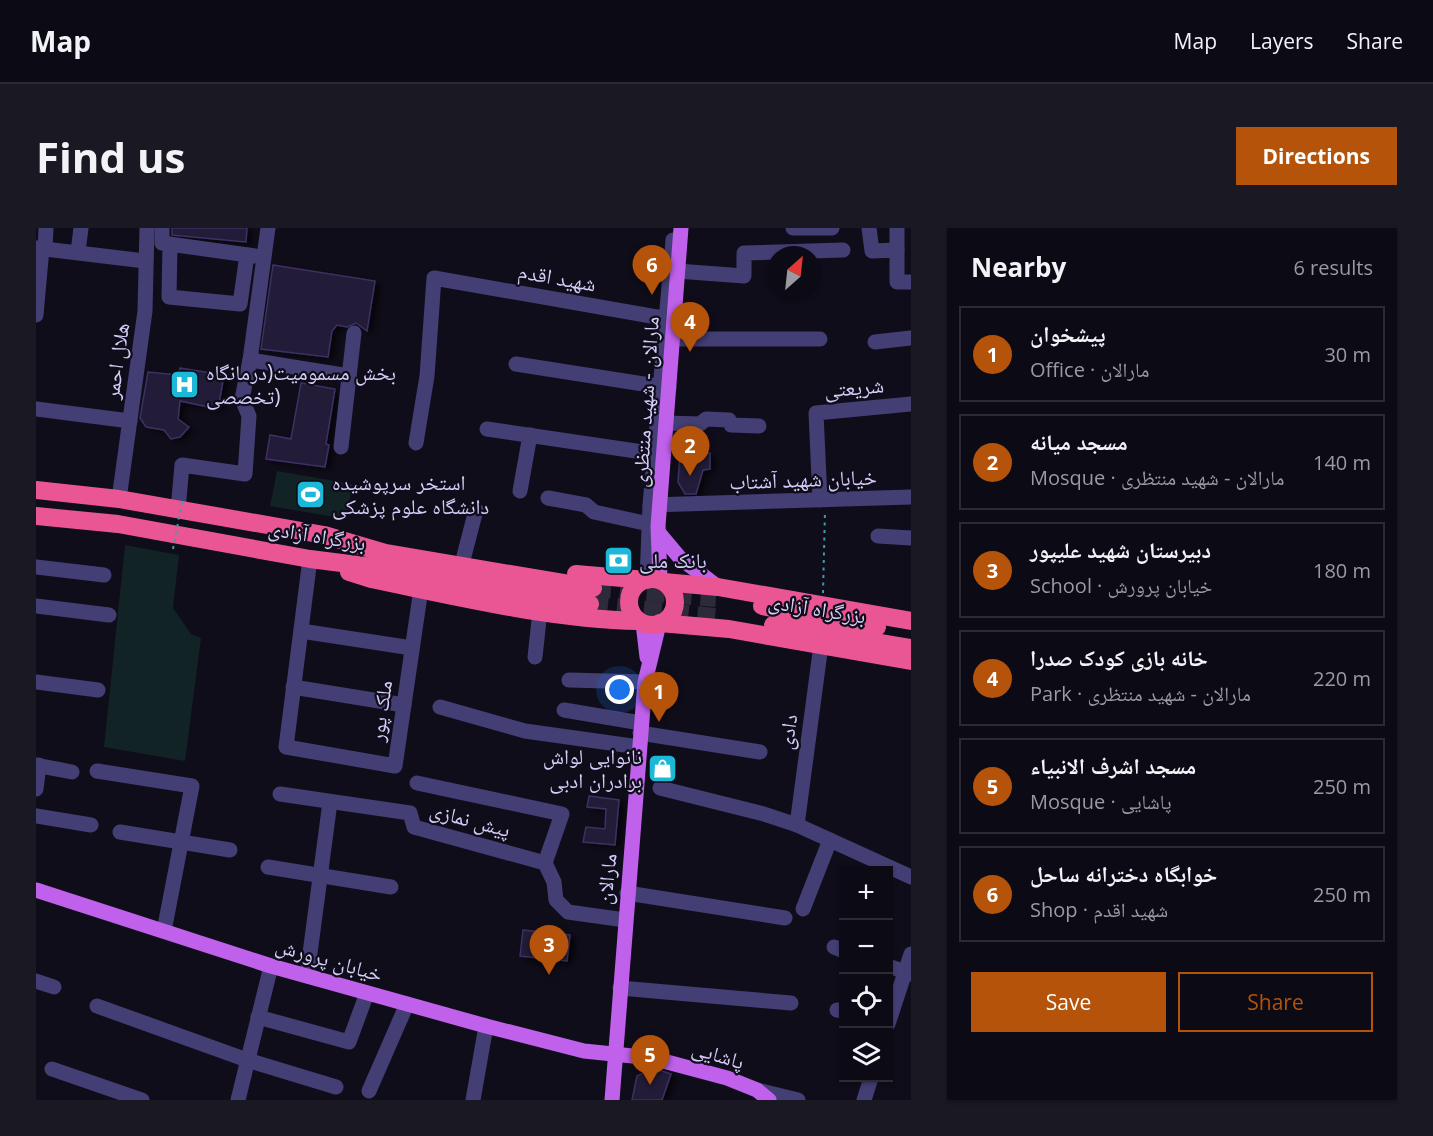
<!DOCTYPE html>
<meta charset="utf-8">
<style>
:root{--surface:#0c0a14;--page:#1a1822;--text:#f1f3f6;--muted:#9a9aa0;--line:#2c2b34;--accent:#b45309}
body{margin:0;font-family:"Open Sans","Noto Naskh Arabic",sans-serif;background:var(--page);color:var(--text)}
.controls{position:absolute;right:18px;bottom:18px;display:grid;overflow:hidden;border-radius:0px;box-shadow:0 2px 4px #0004}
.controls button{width:54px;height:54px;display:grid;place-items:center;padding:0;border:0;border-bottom:2px solid var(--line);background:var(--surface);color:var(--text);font:30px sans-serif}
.compass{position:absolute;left:731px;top:18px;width:54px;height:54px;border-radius:50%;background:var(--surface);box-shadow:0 2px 4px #0004;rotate:27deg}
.you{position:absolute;left:584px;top:462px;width:21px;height:21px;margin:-15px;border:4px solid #fff;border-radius:50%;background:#1a73e8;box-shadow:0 0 0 9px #1a73e833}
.badge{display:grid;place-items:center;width:39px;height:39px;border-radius:50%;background:var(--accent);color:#fff;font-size:20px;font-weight:700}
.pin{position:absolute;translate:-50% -50px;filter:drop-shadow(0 2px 3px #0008)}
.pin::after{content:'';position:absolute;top:32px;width:21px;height:18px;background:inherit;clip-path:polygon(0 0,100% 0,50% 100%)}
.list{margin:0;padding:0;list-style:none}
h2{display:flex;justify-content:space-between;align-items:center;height:78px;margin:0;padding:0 24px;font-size:26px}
h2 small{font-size:20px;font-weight:400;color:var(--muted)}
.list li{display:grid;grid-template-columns:39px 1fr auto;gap:18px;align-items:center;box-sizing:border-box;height:96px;margin:0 12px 12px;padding:0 12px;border:2px solid var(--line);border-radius:0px}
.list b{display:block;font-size:22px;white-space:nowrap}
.list p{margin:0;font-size:20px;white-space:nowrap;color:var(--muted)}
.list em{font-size:20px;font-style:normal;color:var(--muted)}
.actions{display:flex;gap:12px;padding:18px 24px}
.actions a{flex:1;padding:14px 0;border:2px solid var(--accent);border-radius:0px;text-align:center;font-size:21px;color:var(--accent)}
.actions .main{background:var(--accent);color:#fff}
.icon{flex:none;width:33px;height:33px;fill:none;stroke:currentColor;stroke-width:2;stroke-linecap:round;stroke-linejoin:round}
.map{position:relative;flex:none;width:875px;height:872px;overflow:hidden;border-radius:0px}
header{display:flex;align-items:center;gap:36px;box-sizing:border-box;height:84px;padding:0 30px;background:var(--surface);border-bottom:2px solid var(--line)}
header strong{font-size:28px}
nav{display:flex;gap:33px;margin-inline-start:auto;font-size:21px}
.intro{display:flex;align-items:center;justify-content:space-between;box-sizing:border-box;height:144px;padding:0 36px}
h1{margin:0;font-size:42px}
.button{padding:15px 27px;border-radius:0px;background:var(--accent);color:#fff;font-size:21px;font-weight:700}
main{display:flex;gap:36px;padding:0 36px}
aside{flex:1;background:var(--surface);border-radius:0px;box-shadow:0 2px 4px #0004}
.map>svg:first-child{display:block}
.green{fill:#112324}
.building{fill:#231b39;stroke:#3d3062;stroke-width:1.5;filter:url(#shadow)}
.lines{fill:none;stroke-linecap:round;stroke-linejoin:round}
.highway-tunnel{stroke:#2d2a3b;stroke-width:18;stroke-dasharray:18 9;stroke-linecap:butt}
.path{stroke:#3a9f9f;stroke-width:2;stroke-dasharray:3 4.5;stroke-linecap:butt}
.minor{stroke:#433e74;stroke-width:15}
.major{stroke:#c061eb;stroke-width:15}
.highway{stroke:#ea5694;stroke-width:18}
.path-bridge{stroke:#3a9f9f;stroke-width:2;stroke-dasharray:3 4.5;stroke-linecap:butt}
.labels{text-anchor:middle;stroke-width:4.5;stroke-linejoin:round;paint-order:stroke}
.street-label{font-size:21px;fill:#d4cdf9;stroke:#100d1a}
.poi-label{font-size:21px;fill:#d4cdf9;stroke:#100d1a;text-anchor:start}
</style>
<header>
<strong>Map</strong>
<nav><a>Map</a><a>Layers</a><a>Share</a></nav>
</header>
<div class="intro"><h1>Find us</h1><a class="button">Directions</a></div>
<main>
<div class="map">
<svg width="875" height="872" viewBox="0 0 875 872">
<defs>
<filter id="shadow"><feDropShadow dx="5.5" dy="3" stdDeviation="3" flood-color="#0009"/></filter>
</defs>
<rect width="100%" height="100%" fill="#100d1a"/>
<g class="green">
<path d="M 241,243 L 316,256 L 311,291 L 234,278 Z"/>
<path d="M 89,317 L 143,327 L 137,380 L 155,406 L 165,410 L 149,533 L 68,519 Z"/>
</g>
<g class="building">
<path d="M 136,0 L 211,0 L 210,14 L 136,7 Z"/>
<path d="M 237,37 L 339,53 L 331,103 L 320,95 L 311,99 L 301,97 L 296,103 L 292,129 L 225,121 Z"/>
<path d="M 144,140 L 188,147 L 182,181 L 144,173 L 142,191 L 153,199 L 144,209 L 135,211 L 128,202 L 110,199 L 104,190 L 112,144 L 142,147 Z"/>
<path d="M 265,155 L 299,161 L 290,216 L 293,217 L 289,239 L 230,231 L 234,207 L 255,211 Z"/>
<path d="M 674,225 L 674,241 L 667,242 L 660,266 L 649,266 L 642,254 L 644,226 Z"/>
<path d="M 553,568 L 583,572 L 579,617 L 547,614 L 550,599 L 569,601 L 570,581 L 551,579 Z"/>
<path d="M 487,702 L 534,707 L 531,733 L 484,728 Z"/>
<path d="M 617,840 L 635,846 L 626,872 L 596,872 L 601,848 Z"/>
</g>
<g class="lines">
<g class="highway-tunnel">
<path d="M 557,360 L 680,370"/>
<path d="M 554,376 L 679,389"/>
</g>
<path class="path" d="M 787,365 L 789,283"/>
<g class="minor">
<path d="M 126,0 L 126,15 L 219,28"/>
<path d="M 757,0 L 796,0"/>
<path d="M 833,0 L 836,23 L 861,22 L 861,54 L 875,54"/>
<path d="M 134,17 L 133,69 L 204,76 L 211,27"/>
<path d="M 0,20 L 109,33"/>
<path d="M 9,21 L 10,0"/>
<path d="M 861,22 L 861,0"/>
<path d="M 42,24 L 45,0"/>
<path d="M 641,43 L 708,48 L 708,25 L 807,22"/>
<path d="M 0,87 L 6,20"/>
<path d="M 636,111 L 784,111"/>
<path d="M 839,114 L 875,110"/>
<path d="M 214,132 L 313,148"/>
<path d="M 480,136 L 633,160"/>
<path d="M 0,181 L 94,193"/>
<path d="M 630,195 L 664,196 L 670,191 L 693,192 L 695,197 L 723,198"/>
<path d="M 451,201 L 627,227"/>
<path d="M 380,215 L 391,148 L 398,50 L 638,92"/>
<path d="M 305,219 L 318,105"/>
<path d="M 484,263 L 494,207"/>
<path d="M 512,270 L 550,277 L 558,284 L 622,298"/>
<path d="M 83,271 L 109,83 L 111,0"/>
<path d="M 784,272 L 780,185 L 875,176"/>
<path d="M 614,277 L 875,269"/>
<path d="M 142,282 L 146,237 L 209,246 L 213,188 L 206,171 L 214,132 L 232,0"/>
<path d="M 842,308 L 875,310"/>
<path d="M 428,328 L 440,282"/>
<path d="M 274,331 L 250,519 L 359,538 L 385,361"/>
<path d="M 0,339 L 68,347"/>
<path d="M 611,351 L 614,277 L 637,12"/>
<path d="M 0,378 L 73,387"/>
<path d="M 265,403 L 376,420"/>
<path d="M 499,429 L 504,383"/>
<path d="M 533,452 L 609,454"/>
<path d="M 0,454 L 62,462"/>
<path d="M 257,459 L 368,477"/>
<path d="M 404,479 L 489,503 L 603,519"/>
<path d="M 528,482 L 605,495"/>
<path d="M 604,505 L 724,524"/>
<path d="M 0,537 L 36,544"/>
<path d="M 61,543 L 156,558 L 128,703"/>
<path d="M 381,555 L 526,586 L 509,635"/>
<path d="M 624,560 L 728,586 L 761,597 L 875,649"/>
<path d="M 0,561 L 3,537"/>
<path d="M 244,566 L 374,585 L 378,599 L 509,635 L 518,654 L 520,672 L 532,684 L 589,692"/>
<path d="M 0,588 L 55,597"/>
<path d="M 761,597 L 785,417"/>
<path d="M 84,604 L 194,622"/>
<path d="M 232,639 L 355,659"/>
<path d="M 591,665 L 749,690"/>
<path d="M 767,681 L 794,612"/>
<path d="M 798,719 L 808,723"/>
<path d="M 852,738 L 875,746"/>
<path d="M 271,748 L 294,574"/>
<path d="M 0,753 L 18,759"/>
<path d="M 584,760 L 755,775"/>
<path d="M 61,778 L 211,832 L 300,859"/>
<path d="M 801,782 L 808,783"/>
<path d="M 222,789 L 313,814 L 331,765"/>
<path d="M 852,796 L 875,726"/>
<path d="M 16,841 L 106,872"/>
<path d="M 721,862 L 762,872"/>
<path d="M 333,863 L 371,776"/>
<path d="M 202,872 L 235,738"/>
<path d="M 437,872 L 450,798"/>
<path d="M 828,872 L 835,850"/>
</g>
<g class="major">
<path d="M 623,305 L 644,330 L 682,359"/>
<path d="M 624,352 L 622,298 L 645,0"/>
<path d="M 607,395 L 611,429"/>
<path d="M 0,662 L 235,738 L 450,798 L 548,823 L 616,830 L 691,850 L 721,862 L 733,872"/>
<path d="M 576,872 L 609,454 L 623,396"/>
</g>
<g class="highway">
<path d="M 0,262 L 83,271 L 288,307 L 349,325 L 557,360"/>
<path d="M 0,288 L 82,296 L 274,331 L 345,340 L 554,376"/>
<path d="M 313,344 L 335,351 C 423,369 513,391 603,393"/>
<path d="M 540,346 L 610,352"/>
<circle cx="616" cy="374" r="23"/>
<path d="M 628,354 L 682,359 L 875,393"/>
<path d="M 726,378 L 841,399"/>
<path d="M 624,395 L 693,401 L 875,433"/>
<path d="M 737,397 L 875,420"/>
</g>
<path class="path-bridge" d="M 137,321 L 146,274"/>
</g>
<defs>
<symbol id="hospital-square" viewBox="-11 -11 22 22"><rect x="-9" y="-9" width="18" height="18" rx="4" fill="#1bb8d7" stroke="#100d1a"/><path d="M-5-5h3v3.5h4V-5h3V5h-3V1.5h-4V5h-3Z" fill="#fff"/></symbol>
<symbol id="stadium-square" viewBox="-11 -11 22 22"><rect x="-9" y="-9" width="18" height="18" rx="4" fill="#1bb8d7" stroke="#100d1a"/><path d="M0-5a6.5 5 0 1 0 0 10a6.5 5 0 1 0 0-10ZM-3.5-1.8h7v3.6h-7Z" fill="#fff"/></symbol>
<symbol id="bank-square" viewBox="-11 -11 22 22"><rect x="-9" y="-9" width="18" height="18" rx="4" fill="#1bb8d7" stroke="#100d1a"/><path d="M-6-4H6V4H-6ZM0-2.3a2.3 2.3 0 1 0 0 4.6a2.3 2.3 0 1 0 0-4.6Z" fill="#fff"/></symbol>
<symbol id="shop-square" viewBox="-11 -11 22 22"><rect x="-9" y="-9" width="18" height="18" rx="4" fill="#1bb8d7" stroke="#100d1a"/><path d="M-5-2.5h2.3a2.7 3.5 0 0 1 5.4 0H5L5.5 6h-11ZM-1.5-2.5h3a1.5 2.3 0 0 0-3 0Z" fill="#fff"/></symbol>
</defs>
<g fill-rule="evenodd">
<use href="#hospital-square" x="132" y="140" width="33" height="33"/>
<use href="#stadium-square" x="258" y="250" width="33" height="33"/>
<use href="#bank-square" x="566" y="316" width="33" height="33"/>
<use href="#shop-square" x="610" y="524" width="33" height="33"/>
</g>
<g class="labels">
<g class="street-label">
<text transform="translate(521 50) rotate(10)" y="7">شهید اقدم</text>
<text transform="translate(81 133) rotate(-82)" y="7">هلال احمر</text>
<text transform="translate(818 160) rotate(-5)" y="7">شریعتی</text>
<text transform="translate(610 174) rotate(-86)" y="7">مارالان - شهید منتظری</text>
<text transform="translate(767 252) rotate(-2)" y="7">خیابان شهید آشتاب</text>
<text transform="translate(281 308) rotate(9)" y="7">بزرگراه آزادی</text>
<text transform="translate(781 381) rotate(9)" y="7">بزرگراه آزادی</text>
<text transform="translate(345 483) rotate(-82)" y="7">ملک پور</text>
<text transform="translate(752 504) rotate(-82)" y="7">دادی</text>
<text transform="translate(434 592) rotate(15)" y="7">پیش نمازی</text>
<text transform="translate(571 651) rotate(-84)" y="7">مارالان</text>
<text transform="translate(293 732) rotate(16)" y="7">خیابان پرورش</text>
<text transform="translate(682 827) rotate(17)" y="7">پاشایی</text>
</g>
<g class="poi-label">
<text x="170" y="152">بخش مسمومیت(درمانگاه<tspan x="170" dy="24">تخصصی)</tspan></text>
<text x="296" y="262">استخر سرپوشیده<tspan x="296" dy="24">دانشگاه علوم پزشکی</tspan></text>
<text x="603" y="340">بانک ملی</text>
<text x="606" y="536" text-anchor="end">نانوایی لواش<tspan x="606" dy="24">برادران ادبی</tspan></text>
</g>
</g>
</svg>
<div class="controls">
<button>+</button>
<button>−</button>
<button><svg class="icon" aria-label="locate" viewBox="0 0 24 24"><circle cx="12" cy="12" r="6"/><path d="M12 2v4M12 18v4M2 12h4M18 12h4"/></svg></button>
<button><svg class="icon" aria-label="layers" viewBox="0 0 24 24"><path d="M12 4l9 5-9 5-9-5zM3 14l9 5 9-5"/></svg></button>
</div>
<svg class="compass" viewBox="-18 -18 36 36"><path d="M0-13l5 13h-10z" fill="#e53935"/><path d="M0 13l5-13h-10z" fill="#9a9aa0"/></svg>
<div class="you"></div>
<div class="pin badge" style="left:623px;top:494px">1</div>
<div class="pin badge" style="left:654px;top:248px">2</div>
<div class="pin badge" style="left:513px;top:747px">3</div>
<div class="pin badge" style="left:654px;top:124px">4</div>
<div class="pin badge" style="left:614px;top:857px">5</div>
<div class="pin badge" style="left:616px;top:67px">6</div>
</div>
<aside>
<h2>Nearby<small>6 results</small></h2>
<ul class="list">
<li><span class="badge">1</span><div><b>پیشخوان</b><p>Office · مارالان</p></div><em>30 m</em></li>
<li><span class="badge">2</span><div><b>مسجد میانه</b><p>Mosque · مارالان - شهید منتظری</p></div><em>140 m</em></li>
<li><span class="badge">3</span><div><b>دبیرستان شهید علیپور</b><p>School · خیابان پرورش</p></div><em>180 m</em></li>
<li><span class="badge">4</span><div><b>خانه بازی کودک صدرا</b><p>Park · مارالان - شهید منتظری</p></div><em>220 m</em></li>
<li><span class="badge">5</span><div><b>مسجد اشرف الانبیاء</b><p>Mosque · پاشایی</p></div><em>250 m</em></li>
<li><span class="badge">6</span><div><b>خوابگاه دخترانه ساحل</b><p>Shop · شهید اقدم</p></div><em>250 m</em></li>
</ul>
<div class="actions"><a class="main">Save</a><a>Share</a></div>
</aside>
</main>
